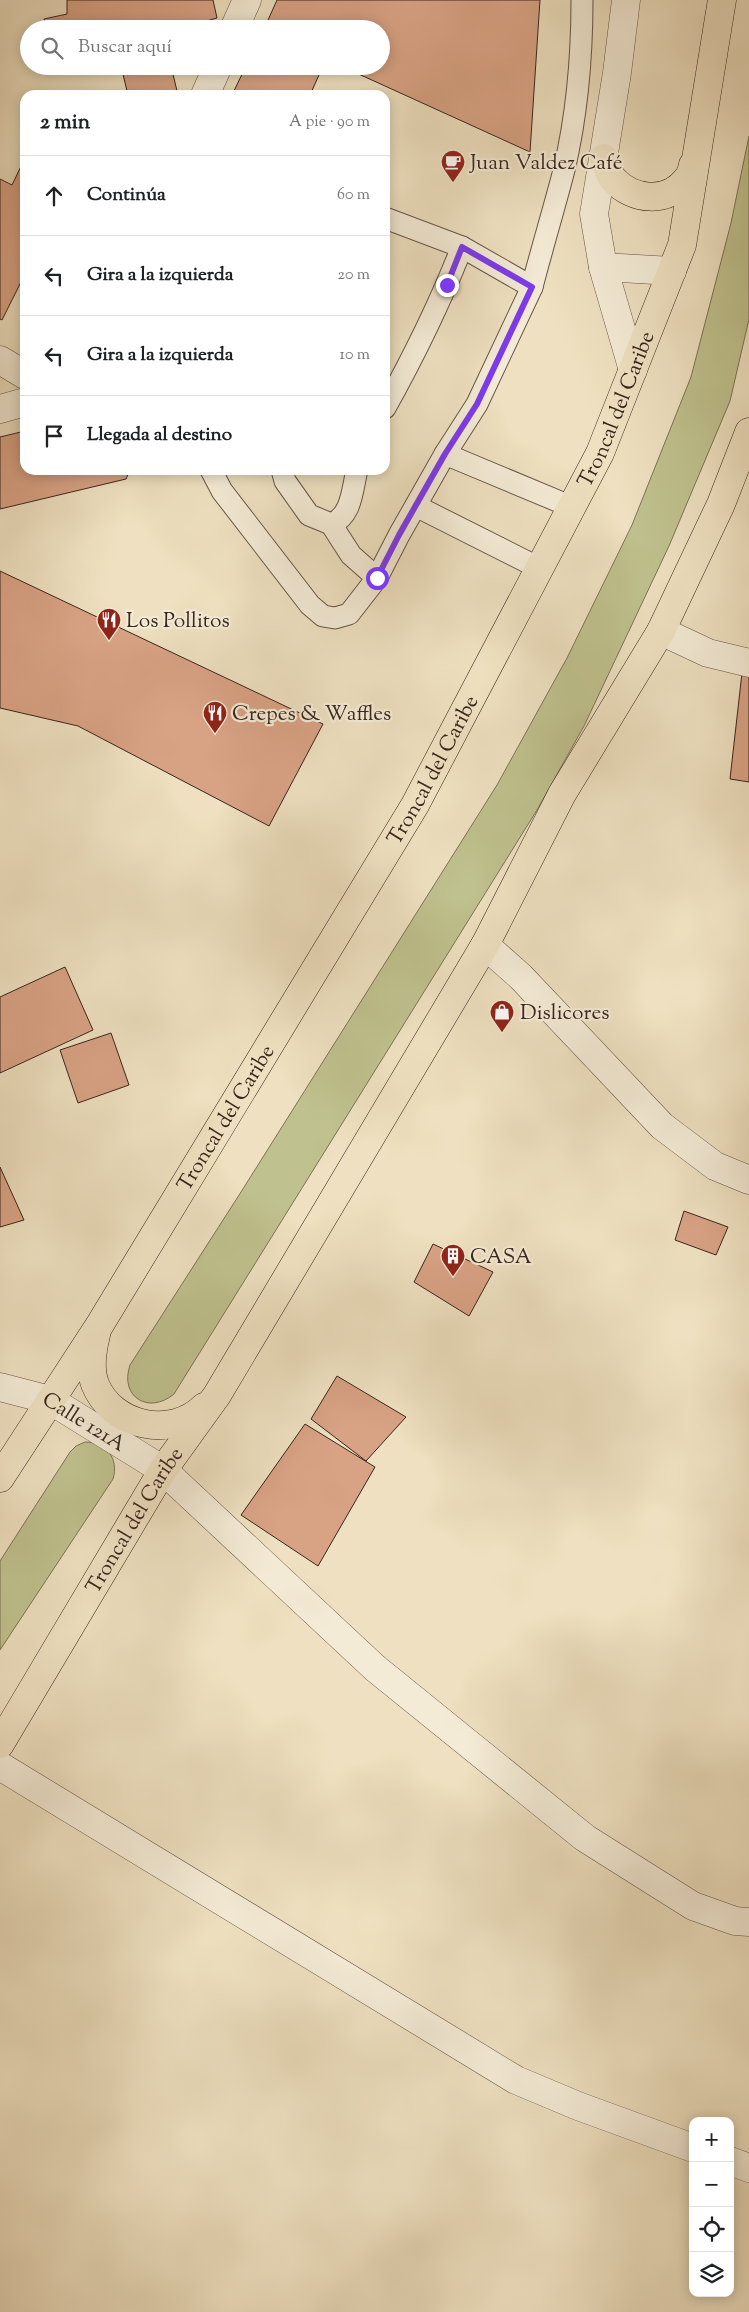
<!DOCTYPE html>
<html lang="es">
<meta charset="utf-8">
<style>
:root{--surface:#fff;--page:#f6f6f6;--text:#202124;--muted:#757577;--line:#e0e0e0}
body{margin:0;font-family:"Sorts Mill Goudy",serif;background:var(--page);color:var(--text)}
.controls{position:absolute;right:15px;bottom:15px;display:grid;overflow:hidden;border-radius:10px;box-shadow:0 2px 12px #0003}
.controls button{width:45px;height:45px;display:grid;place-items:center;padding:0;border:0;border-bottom:1px solid var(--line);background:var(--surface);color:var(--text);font:25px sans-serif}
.stop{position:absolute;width:15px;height:15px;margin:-11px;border:4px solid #7c3aed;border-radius:50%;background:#fff}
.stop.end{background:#7c3aed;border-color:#fff;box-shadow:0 1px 5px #0008}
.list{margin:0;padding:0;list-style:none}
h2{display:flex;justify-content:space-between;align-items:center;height:65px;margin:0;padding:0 20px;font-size:21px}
h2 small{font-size:16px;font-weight:400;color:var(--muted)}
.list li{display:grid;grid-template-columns:32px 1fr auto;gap:15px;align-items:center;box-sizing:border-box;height:80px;padding:0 20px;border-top:1px solid var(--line)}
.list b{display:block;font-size:19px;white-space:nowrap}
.list em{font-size:16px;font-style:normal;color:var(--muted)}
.icon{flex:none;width:28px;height:28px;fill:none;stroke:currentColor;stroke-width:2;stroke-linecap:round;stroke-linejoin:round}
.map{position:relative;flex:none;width:749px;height:2312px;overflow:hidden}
.search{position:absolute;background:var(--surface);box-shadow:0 2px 12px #0003;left:20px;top:20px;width:370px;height:55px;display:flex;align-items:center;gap:12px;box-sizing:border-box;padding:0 18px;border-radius:28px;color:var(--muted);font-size:19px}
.panel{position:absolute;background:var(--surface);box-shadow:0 2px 12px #0003;left:20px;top:90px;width:370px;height:385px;border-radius:15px}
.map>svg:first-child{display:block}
.green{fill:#bfc18e;stroke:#7c7356}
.building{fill:#d8a284;stroke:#39251d}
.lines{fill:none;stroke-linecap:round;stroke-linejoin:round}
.lane-casing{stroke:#665446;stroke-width:23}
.street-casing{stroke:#665446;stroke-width:29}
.highway-casing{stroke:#39251d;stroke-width:29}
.lane{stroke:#f4ebd6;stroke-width:21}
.street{stroke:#f4ebd6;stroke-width:28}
.highway{stroke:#eee0c0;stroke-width:28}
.route{stroke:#7c3aed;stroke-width:6}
.labels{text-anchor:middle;stroke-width:4.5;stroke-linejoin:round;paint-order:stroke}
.poi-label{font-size:21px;fill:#39251d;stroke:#f4ebd6;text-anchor:start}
.street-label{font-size:21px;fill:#39251d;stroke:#f4ebd6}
</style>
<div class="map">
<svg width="749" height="2312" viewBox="0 0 749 2312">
<rect width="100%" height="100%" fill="#eee0c0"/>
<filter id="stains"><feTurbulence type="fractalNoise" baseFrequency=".004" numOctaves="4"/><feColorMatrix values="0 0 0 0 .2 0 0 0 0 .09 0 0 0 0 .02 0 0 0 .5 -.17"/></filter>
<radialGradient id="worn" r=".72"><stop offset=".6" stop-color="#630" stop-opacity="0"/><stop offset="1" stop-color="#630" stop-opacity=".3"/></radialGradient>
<g class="green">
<path d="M 749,136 L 749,319 L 730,401 L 669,546 L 584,726 L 537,810 L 174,1394 C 149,1415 119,1397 130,1365 L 241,1192 L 497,785 L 567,658 L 632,525 L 691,377 L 731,223 Z"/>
<path d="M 85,1442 C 107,1442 119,1459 113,1479 L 0,1650 L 0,1561 L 70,1452 L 76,1446 Z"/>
</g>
<g class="building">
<path d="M 67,0 L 213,0 L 217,18 L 179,29 L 47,29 L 44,19 L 67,14 Z"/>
<path d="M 277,0 L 540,0 L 530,152 L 341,66 L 381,66 L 381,29 L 264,29 Z"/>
<path d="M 121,66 L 171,66 L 178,95 L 128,95 Z"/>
<path d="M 246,66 L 323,66 L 310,95 L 232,95 Z"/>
<path d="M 25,158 L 25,274 L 2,320 L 0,319 L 0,179 L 12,185 Z"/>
<path d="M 25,431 L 25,470 L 130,470 L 126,479 L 0,509 L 0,437 Z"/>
<path d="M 0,571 L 323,724 L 269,826 L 78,726 L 0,708 Z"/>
<path d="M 742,673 L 749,675 L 749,782 L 730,779 Z"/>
<path d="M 65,967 L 93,1030 L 0,1073 L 0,997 Z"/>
<path d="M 111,1033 L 129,1085 L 78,1103 L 60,1050 Z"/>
<path d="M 0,1167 L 24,1220 L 0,1227 Z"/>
<path d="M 684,1211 L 728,1227 L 716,1255 L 675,1240 Z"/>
<path d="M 433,1244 L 493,1272 L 469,1316 L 414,1282 Z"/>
<path d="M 337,1376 L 406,1417 L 366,1461 L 311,1419 Z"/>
<path d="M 305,1424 L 375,1467 L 318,1566 L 241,1515 Z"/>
</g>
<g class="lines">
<defs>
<g id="lane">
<path d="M 385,218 L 462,247 L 532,287 C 542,248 554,209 564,170 C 577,115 582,56 582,0"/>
<path d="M 385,408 C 414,356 440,303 462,247"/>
<path d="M 445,454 L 572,507"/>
<path d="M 211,470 L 222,491 L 310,605 L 323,616 L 335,618 L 349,614 L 377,578 L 399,535 L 445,454 L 477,404 L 532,287"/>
<path d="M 282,470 L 285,481 L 309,515 L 331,524 C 352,516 352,490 357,470"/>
<path d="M 416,506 L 539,568"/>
<path d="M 331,524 L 351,555 L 377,578"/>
</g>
<g id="street">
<path d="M 626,0 L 617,73 L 594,214 L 603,267 L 633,370"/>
<path d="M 234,29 L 247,0"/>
<path d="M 205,95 L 218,66"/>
<path d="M 603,267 L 672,271"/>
<path d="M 0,360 L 25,375"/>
<path d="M 0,409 L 25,402"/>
<path d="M 661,631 L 708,653 L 749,663"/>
<path d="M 485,945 L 521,977 L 662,1126 L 715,1166 L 749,1180"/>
<path id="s1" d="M 0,1387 L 50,1400 L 163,1470 L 375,1668 L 585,1838 L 693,1906 L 735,1921 L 749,1922"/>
<path d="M 0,1766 L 516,2080 L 578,2106 L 693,2148"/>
<path d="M 730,2161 L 749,2168"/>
</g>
<g id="highway">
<path d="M 604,158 C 607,164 609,174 613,179 C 633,201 668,204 687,179 C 690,176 692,169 693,165"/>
<path d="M 96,1335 C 92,1351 89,1368 95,1384 C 112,1427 172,1439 204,1407"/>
<path id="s2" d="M 0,1478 L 99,1326 L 415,805 L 600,453 L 682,245 L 722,0"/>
<path id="s3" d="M 0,1744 L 163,1470 L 217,1395 L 485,945 L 562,794 L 661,631 L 721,504 L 749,432"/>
</g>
</defs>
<use href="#lane" class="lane-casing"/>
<use href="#street" class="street-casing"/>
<use href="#highway" class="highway-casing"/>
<use href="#lane" class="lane"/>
<use href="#street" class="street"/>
<use href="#highway" class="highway"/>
</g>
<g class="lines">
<path class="route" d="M 377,578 L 399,535 L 445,454 L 477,404 L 532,287 L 462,247 L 447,285"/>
</g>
<defs>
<symbol id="cafe-pin" viewBox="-11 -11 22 30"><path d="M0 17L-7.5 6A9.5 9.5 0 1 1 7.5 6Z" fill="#8f2418" stroke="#f4ebd6"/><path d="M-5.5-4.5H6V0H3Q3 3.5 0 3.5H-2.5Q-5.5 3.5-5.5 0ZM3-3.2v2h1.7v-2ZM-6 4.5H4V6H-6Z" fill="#fff"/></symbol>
<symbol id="restaurant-pin" viewBox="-11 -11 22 30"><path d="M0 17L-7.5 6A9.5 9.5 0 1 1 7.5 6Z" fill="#8f2418" stroke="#f4ebd6"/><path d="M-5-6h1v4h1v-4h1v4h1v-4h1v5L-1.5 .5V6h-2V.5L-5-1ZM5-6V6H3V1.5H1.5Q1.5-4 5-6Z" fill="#fff"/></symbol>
<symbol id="shop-pin" viewBox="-11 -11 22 30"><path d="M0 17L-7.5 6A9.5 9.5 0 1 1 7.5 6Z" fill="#8f2418" stroke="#f4ebd6"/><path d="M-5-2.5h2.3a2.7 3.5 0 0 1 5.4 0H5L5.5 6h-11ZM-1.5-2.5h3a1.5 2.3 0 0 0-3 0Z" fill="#fff"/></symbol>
<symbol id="building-pin" viewBox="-11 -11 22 30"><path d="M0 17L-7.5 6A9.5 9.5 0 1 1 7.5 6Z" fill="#8f2418" stroke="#f4ebd6"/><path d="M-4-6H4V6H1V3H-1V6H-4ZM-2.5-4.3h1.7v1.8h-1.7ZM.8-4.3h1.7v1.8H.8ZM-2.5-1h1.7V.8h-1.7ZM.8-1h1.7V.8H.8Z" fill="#fff"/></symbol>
</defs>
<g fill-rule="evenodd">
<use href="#cafe-pin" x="439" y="148" width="28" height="38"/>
<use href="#restaurant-pin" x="95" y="606" width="28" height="38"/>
<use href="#restaurant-pin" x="201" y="699" width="28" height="38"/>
<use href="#shop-pin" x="488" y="998" width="28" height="38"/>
<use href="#building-pin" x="439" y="1242" width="28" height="38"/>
</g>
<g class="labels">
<g class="poi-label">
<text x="470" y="169">Juan Valdez Café</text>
<text x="126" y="627">Los Pollitos</text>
<text x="232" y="720">Crepes &amp; Waffles</text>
<text x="520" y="1019">Dislicores</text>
<text x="470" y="1263">CASA</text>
</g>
<g class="street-label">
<text dy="7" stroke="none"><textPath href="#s2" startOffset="1235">Troncal del Caribe</textPath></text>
<text dy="7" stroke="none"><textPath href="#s2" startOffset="830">Troncal del Caribe</textPath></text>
<text dy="7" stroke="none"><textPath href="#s2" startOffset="425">Troncal del Caribe</textPath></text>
<text dy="7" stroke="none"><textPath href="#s1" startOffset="92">Calle 121A</textPath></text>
<text dy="7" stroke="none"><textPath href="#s3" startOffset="261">Troncal del Caribe</textPath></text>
</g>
</g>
<rect width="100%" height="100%" filter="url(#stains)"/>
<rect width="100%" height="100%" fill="url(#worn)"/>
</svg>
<div class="controls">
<button>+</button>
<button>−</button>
<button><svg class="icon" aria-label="locate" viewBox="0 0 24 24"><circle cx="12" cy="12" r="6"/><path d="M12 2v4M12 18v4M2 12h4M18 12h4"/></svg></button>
<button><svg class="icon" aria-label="layers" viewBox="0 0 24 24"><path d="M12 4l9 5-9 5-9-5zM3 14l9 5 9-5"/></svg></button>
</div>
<div class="stop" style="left:377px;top:578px"></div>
<div class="stop end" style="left:447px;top:285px"></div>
<div class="search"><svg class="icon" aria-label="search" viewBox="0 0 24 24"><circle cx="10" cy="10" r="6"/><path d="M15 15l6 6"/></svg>Buscar aquí</div>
<section class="panel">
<h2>2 min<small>A pie · 90 m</small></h2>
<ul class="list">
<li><svg class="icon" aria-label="ahead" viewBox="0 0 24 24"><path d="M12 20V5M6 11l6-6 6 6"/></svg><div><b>Continúa</b></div><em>60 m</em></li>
<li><svg class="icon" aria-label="left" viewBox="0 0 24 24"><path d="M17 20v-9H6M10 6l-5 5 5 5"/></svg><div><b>Gira a la izquierda</b></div><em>20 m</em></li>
<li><svg class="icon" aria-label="left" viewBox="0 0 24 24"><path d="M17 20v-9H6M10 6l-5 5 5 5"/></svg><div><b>Gira a la izquierda</b></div><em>10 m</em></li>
<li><svg class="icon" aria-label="arrive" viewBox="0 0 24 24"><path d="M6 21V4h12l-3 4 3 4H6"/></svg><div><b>Llegada al destino</b></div></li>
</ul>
</section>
</div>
